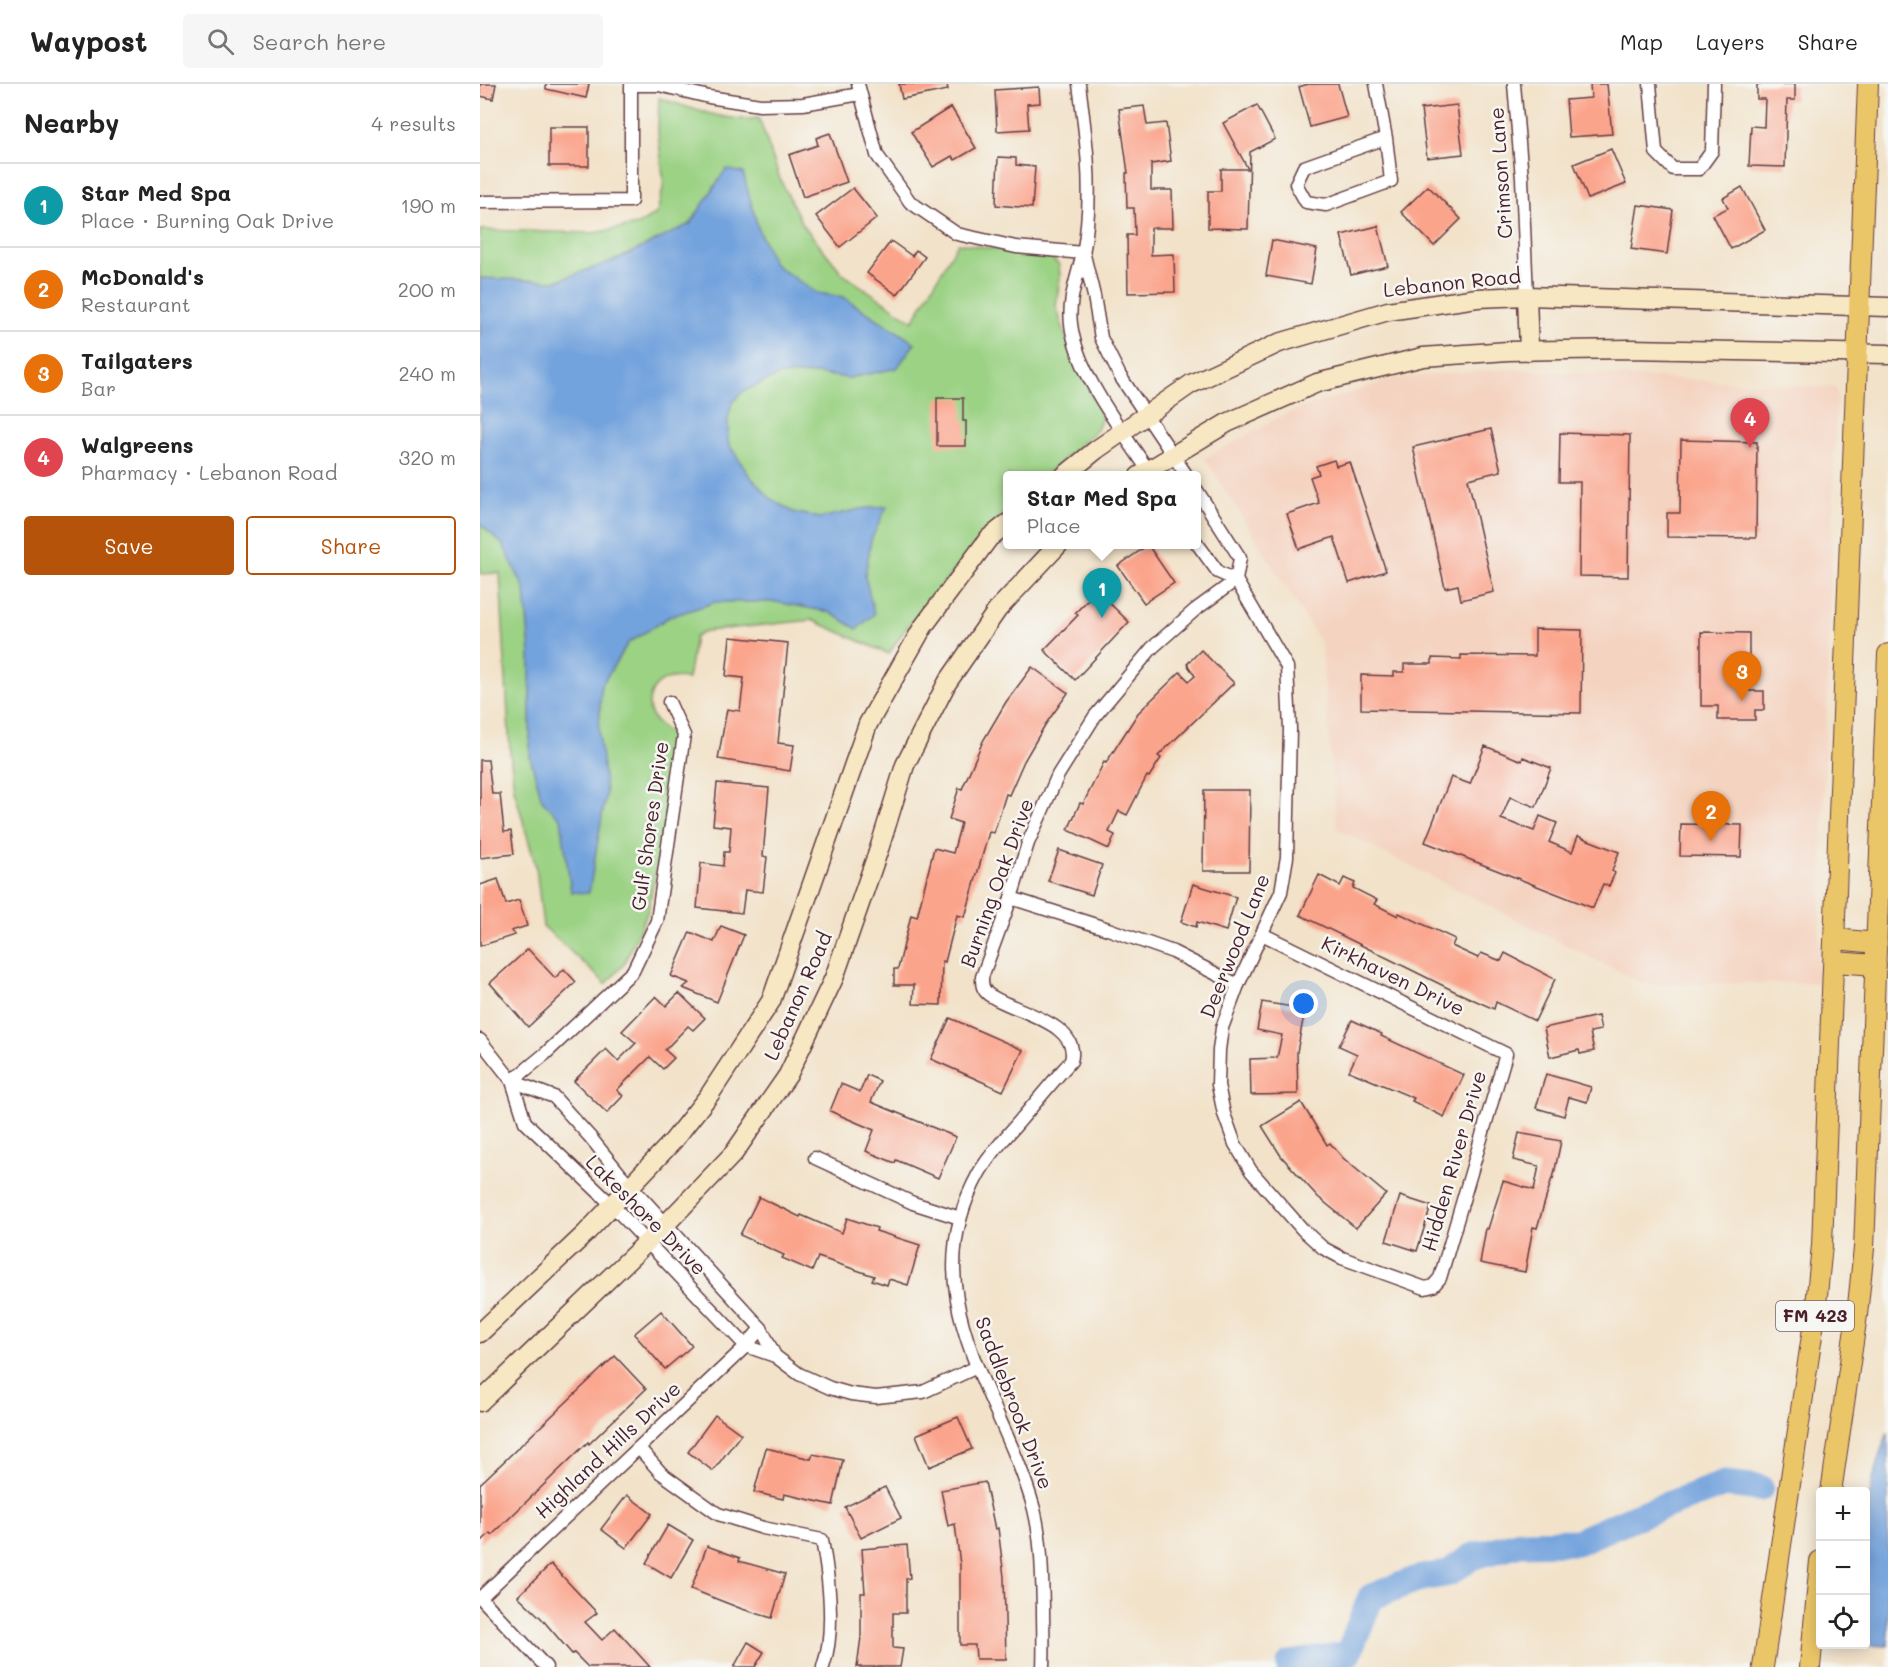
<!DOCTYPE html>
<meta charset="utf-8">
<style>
:root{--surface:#fff;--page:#f6f6f6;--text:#222;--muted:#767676;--line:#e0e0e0;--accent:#b45309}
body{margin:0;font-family:Mali,sans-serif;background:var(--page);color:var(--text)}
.controls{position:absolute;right:18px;bottom:18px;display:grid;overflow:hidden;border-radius:6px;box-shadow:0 3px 15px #0003}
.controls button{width:54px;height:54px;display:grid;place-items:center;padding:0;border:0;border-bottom:2px solid var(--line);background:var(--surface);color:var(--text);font:30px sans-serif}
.you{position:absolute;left:824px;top:920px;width:21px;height:21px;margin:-15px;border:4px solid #fff;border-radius:50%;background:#1a73e8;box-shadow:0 0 0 9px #1a73e833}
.badge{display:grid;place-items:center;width:39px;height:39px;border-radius:50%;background:var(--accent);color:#fff;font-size:20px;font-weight:700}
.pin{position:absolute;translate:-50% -50px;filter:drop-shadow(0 2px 3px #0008)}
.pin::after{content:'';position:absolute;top:32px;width:21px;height:18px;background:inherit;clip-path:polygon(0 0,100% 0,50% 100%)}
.popup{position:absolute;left:523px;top:387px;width:198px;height:78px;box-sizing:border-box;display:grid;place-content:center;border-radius:6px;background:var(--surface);filter:drop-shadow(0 2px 4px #0005);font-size:20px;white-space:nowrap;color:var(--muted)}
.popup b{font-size:22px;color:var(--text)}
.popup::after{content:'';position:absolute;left:50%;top:100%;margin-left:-12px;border:12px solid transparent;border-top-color:var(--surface)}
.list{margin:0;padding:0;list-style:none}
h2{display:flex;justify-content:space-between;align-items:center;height:78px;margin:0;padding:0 24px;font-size:26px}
h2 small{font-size:20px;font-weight:400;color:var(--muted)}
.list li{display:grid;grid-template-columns:39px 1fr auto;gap:18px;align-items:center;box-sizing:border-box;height:84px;padding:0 24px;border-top:2px solid var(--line)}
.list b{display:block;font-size:22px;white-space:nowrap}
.list p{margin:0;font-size:20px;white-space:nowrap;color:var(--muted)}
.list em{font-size:20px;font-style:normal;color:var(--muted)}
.actions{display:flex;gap:12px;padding:18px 24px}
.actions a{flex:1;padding:14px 0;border:2px solid var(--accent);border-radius:6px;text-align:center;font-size:21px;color:var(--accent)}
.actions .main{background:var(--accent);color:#fff}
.icon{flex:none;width:33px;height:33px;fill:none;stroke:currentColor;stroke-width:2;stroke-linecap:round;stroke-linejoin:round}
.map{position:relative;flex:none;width:1408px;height:1583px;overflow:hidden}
header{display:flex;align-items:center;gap:36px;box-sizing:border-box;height:84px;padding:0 30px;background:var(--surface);border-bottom:2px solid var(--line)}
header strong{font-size:28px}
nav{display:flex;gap:33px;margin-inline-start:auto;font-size:21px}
.search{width:420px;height:54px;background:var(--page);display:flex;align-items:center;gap:15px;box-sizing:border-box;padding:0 21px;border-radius:6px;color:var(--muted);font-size:22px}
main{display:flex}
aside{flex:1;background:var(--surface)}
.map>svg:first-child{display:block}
.built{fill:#f4d3c0}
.green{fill:#9bd284;stroke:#727858;stroke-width:1.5}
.water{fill:#73a3dd;stroke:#5e6184;stroke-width:1.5}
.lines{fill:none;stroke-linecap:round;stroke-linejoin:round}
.river{stroke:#73a3dd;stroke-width:27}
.building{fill:#fba48c}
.minor-casing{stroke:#633c43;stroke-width:15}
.secondary-casing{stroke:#633c43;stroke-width:21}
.primary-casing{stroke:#633c43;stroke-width:22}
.minor{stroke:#fff;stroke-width:12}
.secondary{stroke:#f7e8c3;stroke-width:18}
.primary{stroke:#ebc669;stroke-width:20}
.labels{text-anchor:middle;stroke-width:5;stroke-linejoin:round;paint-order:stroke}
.shield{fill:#f6f6f2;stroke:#7e6067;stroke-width:1.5}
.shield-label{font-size:18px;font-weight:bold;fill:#4a1f2b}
.street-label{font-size:20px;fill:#4a1f2b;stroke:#f6f6f2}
</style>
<header>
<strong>Waypost</strong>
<div class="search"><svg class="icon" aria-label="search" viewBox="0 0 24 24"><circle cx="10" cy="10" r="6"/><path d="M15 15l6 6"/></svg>Search here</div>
<nav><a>Map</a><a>Layers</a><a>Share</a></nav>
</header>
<main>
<aside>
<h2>Nearby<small>4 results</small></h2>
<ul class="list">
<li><span class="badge" style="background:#0f9aa8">1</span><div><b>Star Med Spa</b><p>Place · Burning Oak Drive</p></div><em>190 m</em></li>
<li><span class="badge" style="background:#e8710a">2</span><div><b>McDonald's</b><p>Restaurant</p></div><em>200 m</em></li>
<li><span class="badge" style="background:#e8710a">3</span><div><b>Tailgaters</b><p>Bar</p></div><em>240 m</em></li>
<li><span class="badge" style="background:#e0444e">4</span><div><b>Walgreens</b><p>Pharmacy · Lebanon Road</p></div><em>320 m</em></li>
</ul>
<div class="actions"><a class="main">Save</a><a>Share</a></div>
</aside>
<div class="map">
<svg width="1408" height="1583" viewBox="0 0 1408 1583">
<rect width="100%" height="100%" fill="#f6f6f2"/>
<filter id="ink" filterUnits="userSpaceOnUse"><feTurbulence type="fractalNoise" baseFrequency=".0167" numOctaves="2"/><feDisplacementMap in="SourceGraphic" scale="12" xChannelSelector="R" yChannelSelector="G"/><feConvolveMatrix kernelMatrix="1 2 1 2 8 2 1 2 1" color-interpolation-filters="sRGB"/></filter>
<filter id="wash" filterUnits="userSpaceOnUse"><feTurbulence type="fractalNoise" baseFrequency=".008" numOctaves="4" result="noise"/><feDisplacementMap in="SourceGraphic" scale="24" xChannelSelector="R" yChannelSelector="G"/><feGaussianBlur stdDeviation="1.35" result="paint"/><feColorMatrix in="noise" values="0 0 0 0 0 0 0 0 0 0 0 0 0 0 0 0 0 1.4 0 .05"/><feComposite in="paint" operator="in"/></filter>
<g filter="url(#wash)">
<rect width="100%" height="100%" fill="#f2e2c9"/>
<path class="built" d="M 1024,285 L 1357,304 L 1338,899 L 1163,900 L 857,745 L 841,559 L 725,374 L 805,330 L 915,294 Z"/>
<path class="green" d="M 179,14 C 208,23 249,39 279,34 L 300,95 L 323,141 L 363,190 L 433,237 L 478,159 L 571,174 L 579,181 L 580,193 L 576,222 L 588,259 L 622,334 L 617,346 L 565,391 L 528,392 L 527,426 L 502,453 L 421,551 L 409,570 L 332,536 L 226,547 L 215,553 L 208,595 C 196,592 186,593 177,601 C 166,612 167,629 177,639 C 184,647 192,648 196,659 L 188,722 L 168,827 L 144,880 L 126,900 L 63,842 L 56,783 L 34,705 L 30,668 L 20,489 L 0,490 L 0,146 L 113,149 L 158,141 L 177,129 L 184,100 L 178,49 Z"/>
<g class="water">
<path d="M 246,85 L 263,89 L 279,147 L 294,180 L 337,209 L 363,213 L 435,259 L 417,284 L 369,294 L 337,290 L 300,291 L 262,308 L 252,319 L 248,335 L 248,359 L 269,391 L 291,415 L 313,428 L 340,434 L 381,425 L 407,422 L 391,456 L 385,492 L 394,530 L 377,545 L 349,528 L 296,518 L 236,518 L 189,533 L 148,559 L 121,602 L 119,649 L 126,709 L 109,809 L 91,808 L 81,735 L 62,716 L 50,673 L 50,570 L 45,506 L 23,461 L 0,440 L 0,194 L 76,197 L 138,175 L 210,140 Z"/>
<path d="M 1408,1349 L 1408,1562 L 1390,1561 C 1380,1496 1381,1410 1408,1349 Z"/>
</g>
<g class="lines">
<path class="river" d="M 810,1583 L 810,1580 L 868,1570 L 891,1513 L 937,1495 L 969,1489 L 991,1473 L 1040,1459 L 1097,1458 L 1154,1433 L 1245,1400 L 1280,1404"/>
</g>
<g id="blocks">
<g class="building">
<path d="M 0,0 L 16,0 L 13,15 L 0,12 Z"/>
<path d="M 66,0 L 109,0 L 106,14 L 66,5 Z"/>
<path d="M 419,0 L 467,0 L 468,6 L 422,15 Z"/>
<path d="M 828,0 L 858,0 L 867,33 L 830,43 L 819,3 Z"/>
<path d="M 1110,0 L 1127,0 L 1132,50 L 1089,53 L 1086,16 L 1111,14 Z"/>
<path d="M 1277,0 L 1315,0 L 1315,16 L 1307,16 L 1305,83 L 1269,82 L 1271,42 L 1284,43 L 1285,15 L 1277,15 Z"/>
<path d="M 559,3 L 560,19 L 547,20 L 549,45 L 517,47 L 515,6 Z"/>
<path d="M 777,21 L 795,55 L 770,68 L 768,145 L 728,144 L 728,107 L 741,107 L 741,85 L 768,85 L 743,39 Z"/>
<path d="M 977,21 L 983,70 L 947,74 L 941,25 Z"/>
<path d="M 664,22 L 667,41 L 686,39 L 691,77 L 671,80 L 671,106 L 692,106 L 693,144 L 671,144 L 671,171 L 694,170 L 695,208 L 648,209 L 647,151 L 655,151 L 654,124 L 647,124 L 646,89 L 648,89 L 639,25 Z"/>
<path d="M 471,23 L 496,64 L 475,76 L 472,72 L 453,83 L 431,48 Z"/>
<rect x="69" y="43" width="40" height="39"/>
<path d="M 350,49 L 367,98 L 323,113 L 309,71 L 338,61 L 336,54 Z"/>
<path d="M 1131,65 L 1146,100 L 1108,115 L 1094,80 Z"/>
<path d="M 518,73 L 536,74 L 536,81 L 555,83 L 552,124 L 516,121 Z"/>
<path d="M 948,102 L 981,135 L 954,162 L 921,128 Z"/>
<path d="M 1262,103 L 1285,146 L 1251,165 L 1233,131 L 1248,124 L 1243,114 Z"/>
<path d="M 373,104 L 397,134 L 360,163 L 336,132 Z"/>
<path d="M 1158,121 L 1193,126 L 1187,170 L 1151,165 Z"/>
<path d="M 898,142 L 908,182 L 871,191 L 861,151 Z"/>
<path d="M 792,156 L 837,165 L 831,200 L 786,192 Z"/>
<path d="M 411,157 L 432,172 L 436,166 L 445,173 L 417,211 L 387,189 Z"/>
<path d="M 457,314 L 483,314 L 483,337 L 486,337 L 486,362 L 457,362 Z"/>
<path d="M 1011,345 L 1021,387 L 988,395 L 1014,508 L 981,516 L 978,501 L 965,504 L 933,363 Z"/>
<path d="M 1080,349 L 1150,351 L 1148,493 L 1099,492 L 1100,398 L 1079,398 Z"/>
<path d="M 1201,356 L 1277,358 L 1276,454 L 1187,453 L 1187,429 L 1200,429 Z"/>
<path d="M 854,376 L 856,382 L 870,378 L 906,487 L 869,499 L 854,453 L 819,465 L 807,430 L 839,419 L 830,393 L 839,390 L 836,382 Z"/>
<path d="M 668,461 L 694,499 L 664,519 L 638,482 Z"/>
<path d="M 617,507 L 649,538 L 595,596 L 564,566 L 598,531 L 595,529 Z"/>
<path d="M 1055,545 L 1102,546 L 1101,629 L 881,625 L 881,591 L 914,592 L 914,588 L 924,588 L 924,580 L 952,580 L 952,574 L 981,575 L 981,571 L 1055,572 Z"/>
<path d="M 1221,548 L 1269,549 L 1269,607 L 1284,607 L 1284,626 L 1275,626 L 1275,636 L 1238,636 L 1238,622 L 1221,622 Z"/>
<path d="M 250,553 L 308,559 L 298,659 L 314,661 L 310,687 L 238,675 L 247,625 L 260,627 L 264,594 L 246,592 Z"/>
<path d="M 721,566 L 754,599 L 678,672 L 681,674 L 669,693 L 667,692 L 647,731 L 639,727 L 629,748 L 635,751 L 629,765 L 588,746 L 600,719 L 603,720 L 624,678 L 626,679 L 658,629 L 700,588 L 709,597 L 715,592 L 707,580 Z"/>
<path d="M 552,583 L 588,609 L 565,641 L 544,677 L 529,711 L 526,710 L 514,749 L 509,748 L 485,833 L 477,831 L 465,878 L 462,877 L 461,921 L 433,920 L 434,901 L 414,901 L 414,885 L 418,885 L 431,831 L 437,833 L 454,764 L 473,769 L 481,739 L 469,735 L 479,704 L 482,705 L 503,657 L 526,618 Z"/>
<path d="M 1005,662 L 1042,677 L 1043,673 L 1071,684 L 1056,723 L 1030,713 L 1021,735 L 1054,747 L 1060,732 L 1077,739 L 1069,758 L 1092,768 L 1098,752 L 1139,768 L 1132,787 L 1135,789 L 1129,802 L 1123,800 L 1113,824 L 945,758 L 971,693 L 990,700 Z"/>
<path d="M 0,676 L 8,676 L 12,710 L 20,710 L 24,748 L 31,747 L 34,770 L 0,774 Z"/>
<path d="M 237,699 L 289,704 L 283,772 L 287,773 L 283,808 L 265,806 L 262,829 L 217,824 L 221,779 L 243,782 L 244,768 L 249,768 L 251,743 L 233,741 Z"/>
<path d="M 724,706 L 770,706 L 769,787 L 723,787 Z"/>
<path d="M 1201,740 L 1262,741 L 1261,773 L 1200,772 Z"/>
<path d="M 579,766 L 622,781 L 612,811 L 568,797 Z"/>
<path d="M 839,791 L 860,802 L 864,794 L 875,799 L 873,804 L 897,816 L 894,820 L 918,832 L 919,829 L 975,855 L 972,862 L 998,874 L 1001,869 L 1021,877 L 1025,869 L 1075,895 L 1055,937 L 1016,918 L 1014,925 L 974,907 L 820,831 Z"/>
<path d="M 18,795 L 26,820 L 39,816 L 47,842 L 31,847 L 35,851 L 0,862 L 0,801 Z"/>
<path d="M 713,800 L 756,813 L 746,847 L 717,838 L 716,843 L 701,838 Z"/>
<path d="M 241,842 L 264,851 L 237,918 L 203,904 L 209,899 L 191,892 L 210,848 L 234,858 Z"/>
<path d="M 48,865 L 75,894 L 84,885 L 96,898 L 48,943 L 10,899 Z"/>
<path d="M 199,909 L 225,934 L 213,946 L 208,942 L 185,966 L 194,974 L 183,985 L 170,973 L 137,1006 L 143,1012 L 127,1029 L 94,997 L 126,965 L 138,977 L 156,959 L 142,947 L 176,912 L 186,922 Z"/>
<path d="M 814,917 L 826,920 L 817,968 L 818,1010 L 771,1011 L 770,975 L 797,974 L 802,951 L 777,946 L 782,918 L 813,923 Z"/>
<path d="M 1118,932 L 1121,946 L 1110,948 L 1114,967 L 1100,970 L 1099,966 L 1070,973 L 1064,944 Z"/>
<path d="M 470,934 L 543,966 L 523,1007 L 451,975 Z"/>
<path d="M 872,936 L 902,950 L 901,952 L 984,991 L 964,1033 L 932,1017 L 934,1014 L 869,987 L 877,970 L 859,962 Z"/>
<path d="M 1066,990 L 1111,1003 L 1107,1018 L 1089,1013 L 1084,1032 L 1056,1024 Z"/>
<path d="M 387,991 L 400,997 L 391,1018 L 476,1053 L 458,1094 L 416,1076 L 415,1079 L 386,1067 L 394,1046 L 350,1027 L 361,1000 L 380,1008 Z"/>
<path d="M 821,1018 L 847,1061 L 850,1059 L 863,1074 L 906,1110 L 876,1144 L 838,1113 L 801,1072 L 782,1042 Z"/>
<path d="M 1039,1049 L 1081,1057 L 1073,1095 L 1072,1094 L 1057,1144 L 1053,1143 L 1045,1188 L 1000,1179 L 1006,1144 L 1008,1145 L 1023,1097 L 1054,1106 L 1059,1082 L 1033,1076 Z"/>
<path d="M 920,1112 L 951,1122 L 937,1167 L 906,1157 Z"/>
<path d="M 279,1113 L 320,1133 L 321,1131 L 362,1149 L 367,1134 L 397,1144 L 396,1147 L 440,1161 L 428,1201 L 409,1195 L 407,1201 L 392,1196 L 394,1192 L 338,1173 L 332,1187 L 302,1174 L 304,1171 L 260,1151 Z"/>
<path d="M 181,1227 L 212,1262 L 185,1285 L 154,1250 Z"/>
<path d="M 135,1272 L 166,1305 L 109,1360 L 108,1358 L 12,1451 L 10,1449 L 0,1459 L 0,1400 Z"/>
<path d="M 235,1331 L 261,1350 L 233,1387 L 208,1368 Z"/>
<path d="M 478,1333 L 492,1365 L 449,1383 L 436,1351 Z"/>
<path d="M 286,1364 L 331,1375 L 333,1370 L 363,1376 L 353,1421 L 304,1410 L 303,1415 L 274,1408 Z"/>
<path d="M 505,1398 L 515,1445 L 518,1444 L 524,1493 L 526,1575 L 496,1575 L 495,1561 L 480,1561 L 480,1481 L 475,1440 L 468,1442 L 461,1406 Z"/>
<path d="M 405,1403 L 421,1434 L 381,1454 L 365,1423 Z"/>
<path d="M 147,1411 L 172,1430 L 146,1464 L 121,1445 Z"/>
<path d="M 188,1441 L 213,1456 L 191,1494 L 166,1479 Z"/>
<path d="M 427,1461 L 430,1494 L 426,1495 L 426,1529 L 413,1529 L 413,1564 L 423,1565 L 420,1583 L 377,1583 L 381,1553 L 381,1509 L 385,1509 L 382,1465 Z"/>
<path d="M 227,1462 L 260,1474 L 259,1477 L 305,1490 L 292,1534 L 262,1525 L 211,1505 Z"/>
<path d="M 71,1480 L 117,1529 L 105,1538 L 122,1556 L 135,1544 L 170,1583 L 108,1583 L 94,1569 L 92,1570 L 61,1534 L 38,1512 Z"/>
<path d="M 268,1558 L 284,1568 L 275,1583 L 254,1583 Z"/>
</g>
</g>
</g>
<g filter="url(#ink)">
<use href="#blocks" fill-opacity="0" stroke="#633c43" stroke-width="1.5"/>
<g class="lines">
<defs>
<g id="minor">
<path d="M 378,0 L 397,71 L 430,118 L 477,150 L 536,163 L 603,169"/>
<path d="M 599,0 C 605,47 612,94 607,141 C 606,151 605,162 602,173 C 597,194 588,217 591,240 C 597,291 644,349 672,392"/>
<path d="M 896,0 L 906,54 L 911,97 L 846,121 L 826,118 L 816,100 L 824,83 L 906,54"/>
<path d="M 1034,0 L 1042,94 L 1047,212"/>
<path d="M 1170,0 L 1176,68 L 1193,85 L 1219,85 L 1232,67 L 1234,0"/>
<path d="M 0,118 L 151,117 L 151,1 L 179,1 L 229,13 L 280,21 L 323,20 L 380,10"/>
<path d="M 604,171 L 614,212 L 621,254 L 640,292 L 707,392"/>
<path d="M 716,405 L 760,474 L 756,496"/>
<path d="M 716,458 L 738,488 L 756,496 L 807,583 L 810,645 L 807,773 L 801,808 L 758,901 L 742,944 L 739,966 L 738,1001 L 744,1030 L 755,1060 L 771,1087 L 823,1146 L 843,1164 L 862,1174 L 945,1204 L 953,1202 L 960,1194 L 1026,970 L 782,850"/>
<path d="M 531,814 L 628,845 L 693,868 L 758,901"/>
<path d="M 0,956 L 32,997 L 45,1038 L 132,1121 L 266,1262 L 295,1272 L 319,1290 L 350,1304 L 371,1310 L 396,1313 L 443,1308 L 497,1283"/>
<path d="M 32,997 L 65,970 L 153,887 L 177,837 L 204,651 L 189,618"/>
<path d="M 32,997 L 74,1013 L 110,1053 L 140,1090 L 281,1244 L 295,1272"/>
<path d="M 335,1074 L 433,1119 L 480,1134"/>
<path d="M 159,1364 L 181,1389 L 238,1430 L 283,1444 L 342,1456 C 349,1494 356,1546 343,1583"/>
<path d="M 0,1513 L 66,1583"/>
<path d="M 0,1514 L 266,1262 L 281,1244"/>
<path d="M 563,1583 C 564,1563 563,1544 563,1524 C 562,1491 562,1457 554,1425 C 522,1309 430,1213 499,1089 C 510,1070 524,1055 538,1039 C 556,1018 573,997 591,977 C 602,938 530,927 508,910 C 502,905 502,900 502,893 L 531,814 L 548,759 L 578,691 L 615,632 L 672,564 L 715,526 L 756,496"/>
</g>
<g id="secondary">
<path d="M 1047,212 L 1049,267"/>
<path d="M 584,392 L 616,366 L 711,300 L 799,259 L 908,227 L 997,214 L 1047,212 L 1408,223"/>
<path d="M 659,392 L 747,339 L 837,299 L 943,273 L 1028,267 L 1149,265 L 1408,270"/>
<path d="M 0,1249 L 105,1150 L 193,1057 L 230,1010 L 291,917 L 388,640 L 443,543 L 509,454 L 528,439"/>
<path d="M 0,1318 L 186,1140 L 254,1069 L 308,991 L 354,894 L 400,762 L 425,681 L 467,599 L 518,525 L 579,460"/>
</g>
<g id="primary">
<path d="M 1355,855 L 1397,859"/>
<path d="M 1354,878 L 1396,881"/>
<path d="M 1351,1408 L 1377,1231 L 1384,1164 L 1408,570"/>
<path d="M 1283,1583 L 1335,1231 L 1342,1161 L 1388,0"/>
<path d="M 1330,1583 L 1340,1477"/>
</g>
</defs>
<use href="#minor" class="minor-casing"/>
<use href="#secondary" class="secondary-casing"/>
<use href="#primary" class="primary-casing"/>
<use href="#minor" class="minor"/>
<use href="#secondary" class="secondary"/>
<use href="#primary" class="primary"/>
</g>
</g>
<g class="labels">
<rect class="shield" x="1296" y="1217" width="78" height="30" rx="4.5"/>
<g class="shield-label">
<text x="1335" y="1238">FM 423</text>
</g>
<g class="street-label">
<text transform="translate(1021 89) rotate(-94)" y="7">Crimson Lane</text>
<text transform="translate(972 199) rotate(-6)" y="7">Lebanon Road</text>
<text transform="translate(170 742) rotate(-82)" y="7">Gulf Shores Drive</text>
<text transform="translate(517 799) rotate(-70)" y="7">Burning Oak Drive</text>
<text transform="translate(755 862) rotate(-68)" y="7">Deerwood Lane</text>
<text transform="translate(913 892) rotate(26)" y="7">Kirkhaven Drive</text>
<text transform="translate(318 912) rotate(-66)" y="7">Lebanon Road</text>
<text transform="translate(974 1077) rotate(-74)" y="7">Hidden River Drive</text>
<text transform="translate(166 1131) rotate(45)" y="7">Lakeshore Drive</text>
<text transform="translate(534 1319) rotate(69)" y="7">Saddlebrook Drive</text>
<text transform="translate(128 1366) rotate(-43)" y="7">Highland Hills Drive</text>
</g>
</g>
</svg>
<div class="controls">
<button>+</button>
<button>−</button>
<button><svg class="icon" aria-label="locate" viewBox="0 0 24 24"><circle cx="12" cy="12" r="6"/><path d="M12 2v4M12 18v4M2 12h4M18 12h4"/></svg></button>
</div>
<div class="you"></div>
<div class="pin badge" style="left:622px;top:534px;background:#0f9aa8">1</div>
<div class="popup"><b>Star Med Spa</b>Place</div>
<div class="pin badge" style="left:1231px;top:757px;background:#e8710a">2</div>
<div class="pin badge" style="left:1262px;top:617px;background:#e8710a">3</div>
<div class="pin badge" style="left:1270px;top:364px;background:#e0444e">4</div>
</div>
</main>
